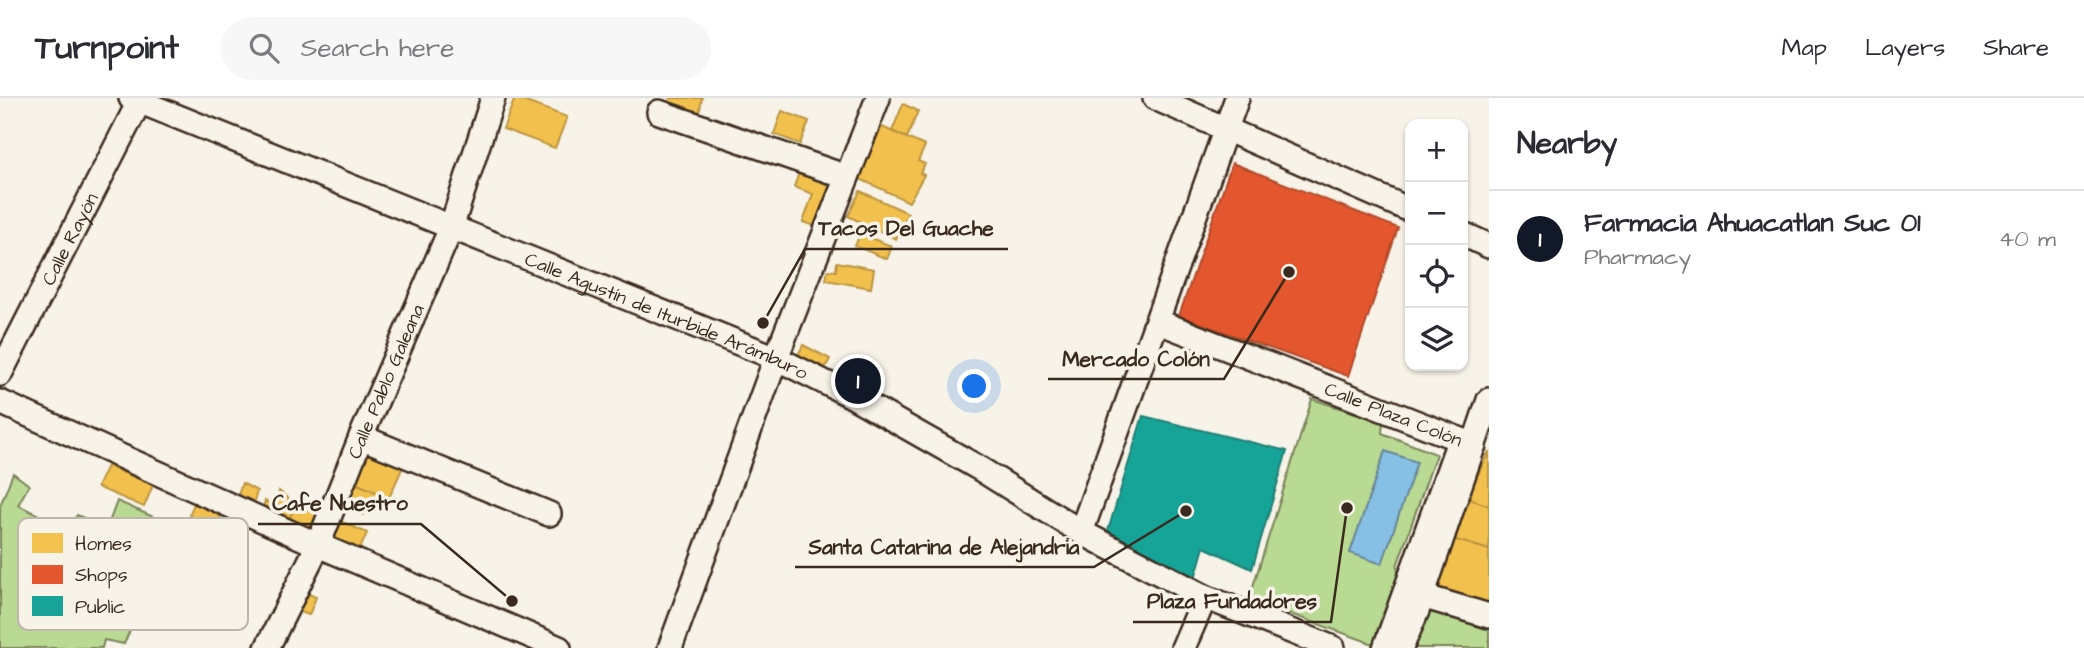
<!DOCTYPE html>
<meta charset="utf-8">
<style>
:root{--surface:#fff;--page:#f7f7f7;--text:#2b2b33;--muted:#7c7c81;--line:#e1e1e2;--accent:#111827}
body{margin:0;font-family:"Architects Daughter",sans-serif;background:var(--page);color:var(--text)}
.controls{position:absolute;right:21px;top:21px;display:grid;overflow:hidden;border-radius:14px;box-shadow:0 2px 5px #0004}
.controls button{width:63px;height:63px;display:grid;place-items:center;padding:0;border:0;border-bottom:2px solid var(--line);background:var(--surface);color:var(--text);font:35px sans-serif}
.you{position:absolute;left:975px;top:289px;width:24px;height:24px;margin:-18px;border:5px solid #fff;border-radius:50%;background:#1a73e8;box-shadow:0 0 0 10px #1a73e833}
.badge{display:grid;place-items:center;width:46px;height:46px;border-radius:50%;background:var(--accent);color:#fff;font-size:23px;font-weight:700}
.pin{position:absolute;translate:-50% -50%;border:4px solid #fff;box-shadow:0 2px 7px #0006}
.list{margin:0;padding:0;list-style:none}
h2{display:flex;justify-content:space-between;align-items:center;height:91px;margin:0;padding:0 28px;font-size:30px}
h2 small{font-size:23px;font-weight:400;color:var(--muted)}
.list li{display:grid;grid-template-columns:46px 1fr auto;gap:21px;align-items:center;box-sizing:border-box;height:98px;padding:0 28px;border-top:2px solid var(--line)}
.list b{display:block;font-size:26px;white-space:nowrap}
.list p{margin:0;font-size:23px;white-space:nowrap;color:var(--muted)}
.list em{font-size:23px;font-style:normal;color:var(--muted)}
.icon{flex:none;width:38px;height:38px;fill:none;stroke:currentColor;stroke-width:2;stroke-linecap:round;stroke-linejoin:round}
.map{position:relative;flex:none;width:1489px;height:550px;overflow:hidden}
header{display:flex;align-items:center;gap:42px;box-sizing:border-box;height:98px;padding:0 35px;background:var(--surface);border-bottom:2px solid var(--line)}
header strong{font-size:33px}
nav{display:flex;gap:38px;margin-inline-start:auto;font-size:24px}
.search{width:490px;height:63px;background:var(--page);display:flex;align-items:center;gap:18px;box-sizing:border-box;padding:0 24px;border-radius:38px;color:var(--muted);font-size:26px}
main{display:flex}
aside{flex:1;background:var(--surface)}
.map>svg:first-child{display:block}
.green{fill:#b9da93;stroke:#7a8258;stroke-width:2}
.water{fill:#86c0e5;stroke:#688495;stroke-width:2}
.homes{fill:#f2c14e;stroke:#bb9440;stroke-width:2}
.shops{fill:#e4572e;stroke:#b14a29;stroke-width:2}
.public{fill:#17a398;stroke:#227f73;stroke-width:2}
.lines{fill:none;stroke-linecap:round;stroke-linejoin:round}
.minor-casing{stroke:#3b2a1e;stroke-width:28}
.minor{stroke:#f7f3e8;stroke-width:23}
.labels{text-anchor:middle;stroke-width:7;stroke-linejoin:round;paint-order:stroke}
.street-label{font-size:19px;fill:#3b2a1e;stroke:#f7f3e8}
.key{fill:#f7f3e8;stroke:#bfb7ab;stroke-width:2}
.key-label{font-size:19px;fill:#3b2a1e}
.leader{fill:none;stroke:#3b2a1e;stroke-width:2.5}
.callout-dot{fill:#3b2a1e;stroke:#f7f3e8;stroke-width:2.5}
.callout-label{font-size:21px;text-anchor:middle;font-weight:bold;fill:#3b2a1e;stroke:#f7f3e8;stroke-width:7;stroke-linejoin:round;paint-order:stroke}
</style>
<header>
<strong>Turnpoint</strong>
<div class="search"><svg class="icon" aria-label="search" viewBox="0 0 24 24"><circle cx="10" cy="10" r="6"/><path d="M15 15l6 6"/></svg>Search here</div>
<nav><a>Map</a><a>Layers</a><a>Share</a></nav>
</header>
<main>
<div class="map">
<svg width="1489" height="550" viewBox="0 0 1489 550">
<rect width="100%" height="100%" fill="#f7f3e8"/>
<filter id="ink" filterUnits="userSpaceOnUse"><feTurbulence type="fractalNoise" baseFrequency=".0143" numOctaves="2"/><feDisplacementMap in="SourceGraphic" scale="14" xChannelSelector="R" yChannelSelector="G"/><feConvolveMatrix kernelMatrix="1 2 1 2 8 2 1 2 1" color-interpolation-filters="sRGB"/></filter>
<g filter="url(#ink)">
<g class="green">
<path d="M 1312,301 L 1383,324 L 1382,335 L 1436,356 L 1397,468 L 1401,487 L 1379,548 L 1249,501 Z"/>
<path d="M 13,375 L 29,387 L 18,407 L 69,432 L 77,417 L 107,430 L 117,403 L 158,421 L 151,435 L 171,441 L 124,546 L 104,542 L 102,550 L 0,550 L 0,408 Z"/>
<path d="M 1428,509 L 1489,529 L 1489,550 L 1412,550 Z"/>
</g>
<path class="water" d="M 1385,353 L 1417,364 L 1382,466 L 1350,455 Z"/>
<g class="homes">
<path d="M 515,0 L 567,19 L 555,50 L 503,31 Z"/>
<path d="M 670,0 L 702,0 L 699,17 L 668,11 Z"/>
<path d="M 903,6 L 918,13 L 907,40 L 892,33 Z"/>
<path d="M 782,13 L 809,23 L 800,46 L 774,36 Z"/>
<path d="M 882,29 L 925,48 L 918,63 L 925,66 L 920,75 L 924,77 L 909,104 L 858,80 Z"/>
<path d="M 801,69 L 842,84 L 824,131 L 803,124 L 813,96 L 794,89 Z"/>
<path d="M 860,93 L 908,115 L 896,141 L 848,118 Z"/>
<path d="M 860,136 L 892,148 L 887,161 L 855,148 Z"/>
<path d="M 837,164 L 874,171 L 871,190 L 826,182 L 828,172 L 836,173 Z"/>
<path d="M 803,247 L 830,261 L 823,274 L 796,261 Z"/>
<path d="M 370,348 L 405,364 L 389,400 L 353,384 Z"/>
<path d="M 1489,353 L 1489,408 L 1467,400 Z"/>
<path d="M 107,368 L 153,387 L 144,409 L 97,389 Z"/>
<path d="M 353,384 L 389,400 L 383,412 L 368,405 L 363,417 L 343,408 Z"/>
<path d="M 242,385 L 257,393 L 252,411 L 236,404 Z"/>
<path d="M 279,393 L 296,407 L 286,427 L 261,415 L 265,403 L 277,409 Z"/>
<path d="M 1467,400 L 1489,408 L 1489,452 L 1453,441 Z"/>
<path d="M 195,404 L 221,418 L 211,438 L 194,430 L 198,422 L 189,417 Z"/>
<path d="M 296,407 L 324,419 L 316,437 L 286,427 Z"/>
<path d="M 338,422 L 367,435 L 356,460 L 330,440 Z"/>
<path d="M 1453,441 L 1489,452 L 1489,515 L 1436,499 Z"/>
<path d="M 301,493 L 316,499 L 309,517 L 294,512 Z"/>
</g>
<path class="shops" d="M 1232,65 L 1398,130 L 1348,278 L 1179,218 Z"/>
<path class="public" d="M 1143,318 L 1287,353 L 1252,471 L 1204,449 L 1195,480 L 1107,436 Z"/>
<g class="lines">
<defs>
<g id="minor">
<path id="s1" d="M 131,0 L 776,260 L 852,298 L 977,369 L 1081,434 L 1205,499 L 1333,550"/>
<path d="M 1155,0 L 1410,112"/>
<path d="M 659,14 L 847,79"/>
<path d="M 1463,136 L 1489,148"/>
<path id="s2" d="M 1159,224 L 1474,347"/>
<path id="s3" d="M 0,276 L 139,4"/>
<path d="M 0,304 L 318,447 L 559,550"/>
<path d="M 361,339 L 549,416"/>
<path d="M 1081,434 L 1237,0"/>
<path d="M 1422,498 L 1489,518"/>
<path id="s4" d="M 267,550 L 318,447 L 361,339 L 451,130 L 493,0"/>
<path d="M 670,550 L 776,260 L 878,0"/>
<path d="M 1183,550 L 1205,499"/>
<path d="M 1385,550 L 1459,343"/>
<path d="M 1401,550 L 1417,513 L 1489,302"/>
</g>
</defs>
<use href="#minor" class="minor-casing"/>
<use href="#minor" class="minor"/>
</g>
</g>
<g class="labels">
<g class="street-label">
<text dy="7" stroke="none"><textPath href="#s3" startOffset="152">Calle Rayón</textPath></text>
<text dy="7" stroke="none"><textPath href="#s1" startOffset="578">Calle Agustín de Iturbide Arámburo</textPath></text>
<text dy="7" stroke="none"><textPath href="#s4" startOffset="292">Calle Pablo Galeana</textPath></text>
<text dy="7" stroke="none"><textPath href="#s2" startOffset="252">Calle Plaza Colón</textPath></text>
</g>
</g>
<rect x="18" y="420" width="230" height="112" rx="10" class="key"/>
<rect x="32" y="435" width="31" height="20" fill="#f2c14e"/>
<rect x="32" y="467" width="31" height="19" fill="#e4572e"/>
<rect x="32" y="498" width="31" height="20" fill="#17a398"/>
<g class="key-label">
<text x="75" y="452">Homes</text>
<text x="75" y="483">Shops</text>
<text x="75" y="515">Public</text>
</g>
<path class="leader" d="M763 225L805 151H1008M1289 174L1224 281H1048M512 503L421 426H258M1186 413L1094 469H795M1347 410L1331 524H1133"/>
<g class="callout-dot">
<circle cx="763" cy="225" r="7"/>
<circle cx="1289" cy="174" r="7"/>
<circle cx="512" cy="503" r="7"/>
<circle cx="1186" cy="413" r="7"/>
<circle cx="1347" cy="410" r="7"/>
</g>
<g class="callout-label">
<text x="906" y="137">Tacos Del Guache</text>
<text x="1136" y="268">Mercado Colón</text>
<text x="340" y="412">Cafe Nuestro</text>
<text x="944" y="456">Santa Catarina de Alejandria</text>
<text x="1232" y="510">Plaza Fundadores</text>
</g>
</svg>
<div class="controls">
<button>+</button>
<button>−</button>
<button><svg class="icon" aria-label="locate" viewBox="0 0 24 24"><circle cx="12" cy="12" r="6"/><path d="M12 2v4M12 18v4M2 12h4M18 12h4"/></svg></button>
<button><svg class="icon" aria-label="layers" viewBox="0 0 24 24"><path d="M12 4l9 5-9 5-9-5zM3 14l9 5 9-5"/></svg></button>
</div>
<div class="you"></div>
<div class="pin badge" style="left:858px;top:283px">1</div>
</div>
<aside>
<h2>Nearby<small></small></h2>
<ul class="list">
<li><span class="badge">1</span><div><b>Farmacia Ahuacatlan Suc 01</b><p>Pharmacy</p></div><em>40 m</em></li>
</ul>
</aside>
</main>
